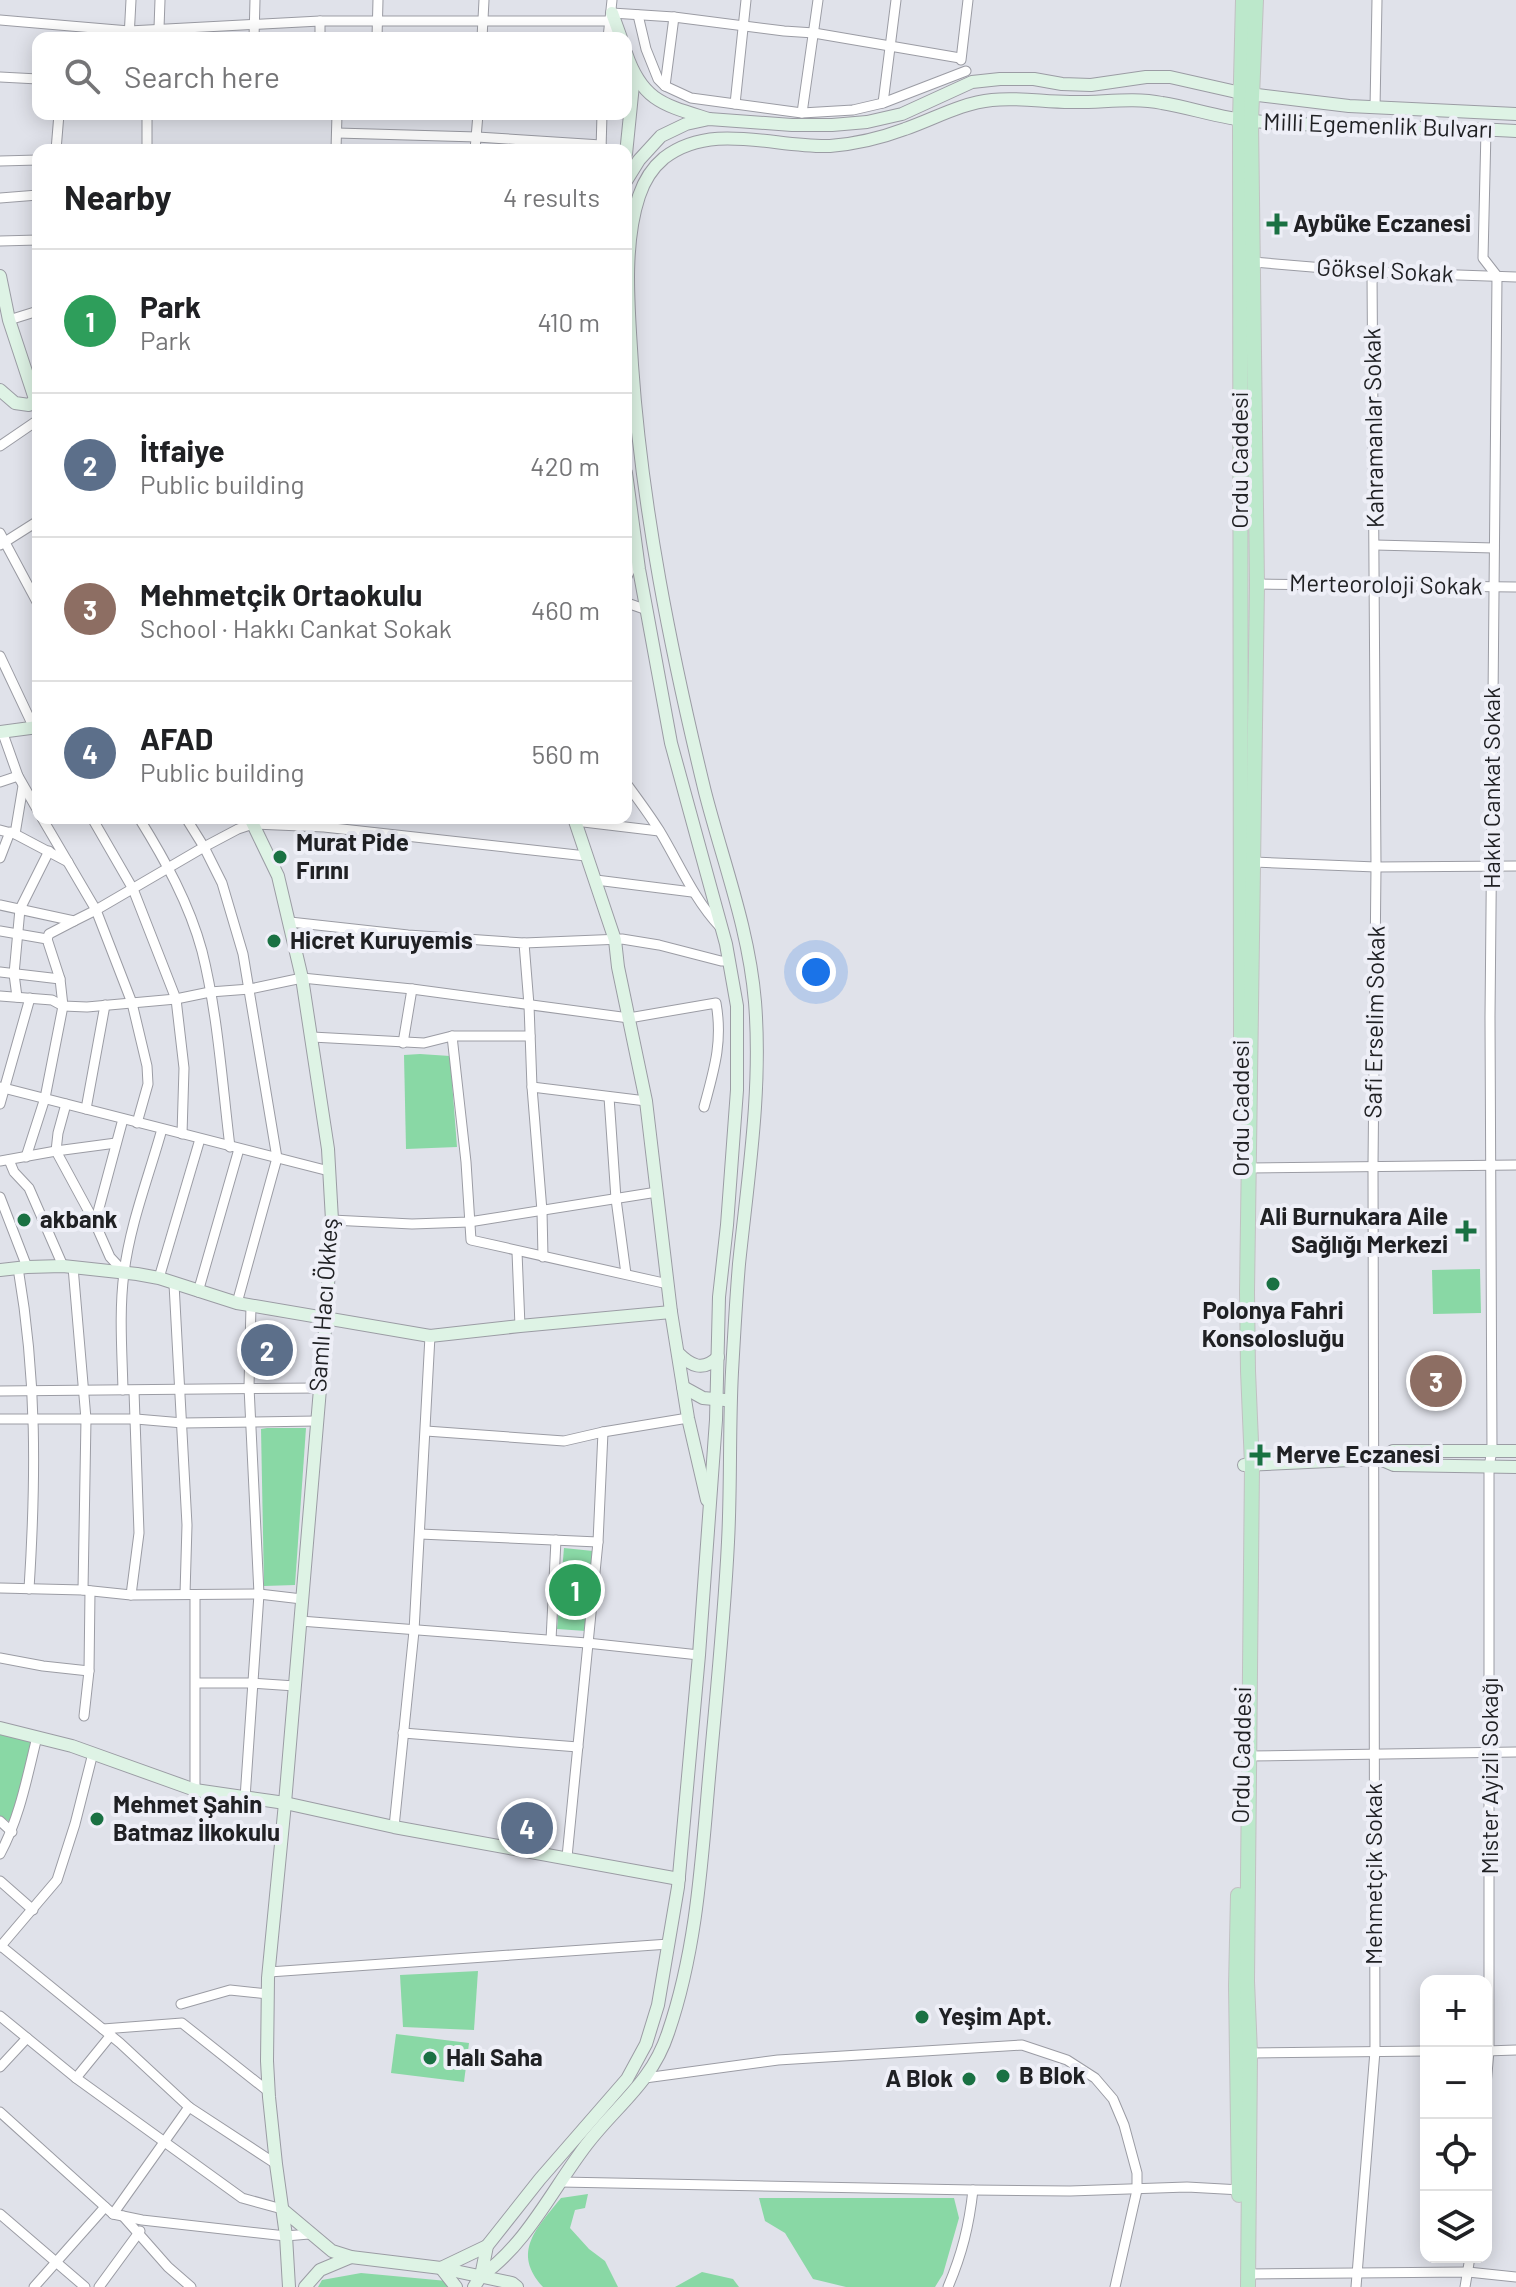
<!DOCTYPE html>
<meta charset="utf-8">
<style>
:root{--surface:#fff;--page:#f2f2f2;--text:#202124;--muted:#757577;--line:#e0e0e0;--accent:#1a7143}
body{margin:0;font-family:Barlow,sans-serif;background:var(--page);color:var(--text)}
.controls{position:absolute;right:24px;bottom:24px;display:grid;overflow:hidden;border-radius:16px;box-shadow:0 4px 20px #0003}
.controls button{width:72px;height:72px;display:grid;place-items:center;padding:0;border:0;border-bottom:2px solid var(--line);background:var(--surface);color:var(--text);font:40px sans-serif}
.you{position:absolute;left:816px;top:972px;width:28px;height:28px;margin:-20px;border:6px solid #fff;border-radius:50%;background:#1a73e8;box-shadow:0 0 0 12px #1a73e833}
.badge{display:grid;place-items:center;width:52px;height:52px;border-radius:50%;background:var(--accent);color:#fff;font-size:26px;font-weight:700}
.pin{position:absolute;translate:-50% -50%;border:4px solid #fff;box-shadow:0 2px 8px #0006}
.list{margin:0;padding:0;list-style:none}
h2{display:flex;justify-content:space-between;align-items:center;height:104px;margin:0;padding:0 32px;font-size:34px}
h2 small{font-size:26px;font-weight:400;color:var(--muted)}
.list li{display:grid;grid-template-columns:52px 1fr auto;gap:24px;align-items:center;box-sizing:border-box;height:144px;padding:0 32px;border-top:2px solid var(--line)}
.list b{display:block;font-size:30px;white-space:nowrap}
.list p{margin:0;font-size:26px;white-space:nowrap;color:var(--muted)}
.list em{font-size:26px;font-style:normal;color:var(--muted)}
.icon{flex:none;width:44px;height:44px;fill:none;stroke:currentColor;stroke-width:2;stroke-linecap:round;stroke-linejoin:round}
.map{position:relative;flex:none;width:1516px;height:2287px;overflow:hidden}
.search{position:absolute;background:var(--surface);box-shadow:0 4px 20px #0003;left:32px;top:32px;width:600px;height:88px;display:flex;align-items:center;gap:20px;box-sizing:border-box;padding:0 28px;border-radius:16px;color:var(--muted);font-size:30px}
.panel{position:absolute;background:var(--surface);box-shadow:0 4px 20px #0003;left:32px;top:144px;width:600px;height:680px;border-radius:16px}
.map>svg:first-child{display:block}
.green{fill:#89d8a5}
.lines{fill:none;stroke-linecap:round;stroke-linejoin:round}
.street-casing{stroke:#9b9ca4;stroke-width:11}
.secondary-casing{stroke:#9b9ca4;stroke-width:14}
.primary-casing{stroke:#c1c1c2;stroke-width:16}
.street{stroke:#fff;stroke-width:9}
.secondary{stroke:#def3e5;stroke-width:12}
.primary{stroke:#bce8cb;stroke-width:14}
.poi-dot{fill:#1a7143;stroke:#eeeff7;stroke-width:3}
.labels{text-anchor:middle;stroke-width:8;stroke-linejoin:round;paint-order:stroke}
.street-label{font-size:24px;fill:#202124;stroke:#eeeff7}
.poi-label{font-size:24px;font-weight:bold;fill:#202124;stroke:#eeeff7;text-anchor:start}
</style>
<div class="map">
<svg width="1516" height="2287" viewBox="0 0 1516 2287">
<rect width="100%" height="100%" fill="#e0e2ea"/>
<g class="green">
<path d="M 420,1054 L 450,1056 L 457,1147 L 406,1149 L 404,1055 Z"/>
<path d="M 1480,1269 L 1481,1313 L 1433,1314 L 1432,1270 Z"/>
<path d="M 267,1428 L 306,1428 L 295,1585 L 264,1586 L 261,1429 Z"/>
<path d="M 564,1548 L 593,1551 L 586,1631 L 557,1629 Z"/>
<path d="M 0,1733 L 34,1740 L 12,1823 L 0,1816 Z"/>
<path d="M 478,1971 L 474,2030 L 403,2027 L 400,1975 Z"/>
<path d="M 396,2034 L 469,2043 L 464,2082 L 391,2073 Z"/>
<path d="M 588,2194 L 585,2208 L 575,2210 L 570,2228 L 589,2249 L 605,2261 L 618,2287 L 543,2287 C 511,2252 537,2228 561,2198 Z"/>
<path d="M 759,2198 L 954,2198 L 959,2218 L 943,2274 L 935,2287 L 846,2287 L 813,2279 L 785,2233 L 765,2221 Z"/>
<path d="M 702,2272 L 733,2279 L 739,2287 L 675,2287 Z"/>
<path d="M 361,2273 L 447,2281 L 450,2287 L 318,2287 L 322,2280 Z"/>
</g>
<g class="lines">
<defs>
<g id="street">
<path d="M 612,13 L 674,17 L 784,31 L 814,33 L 960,58"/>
<path d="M 638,15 L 646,49 L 658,79 L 665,86 L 691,98 L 802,113 L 853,110 L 883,103 L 966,71"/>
<path d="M 0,20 L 129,31 L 320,21 L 611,21"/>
<path d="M 320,21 L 320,38"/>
<path d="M 159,28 L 160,0"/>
<path d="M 129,38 L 131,0"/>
<path d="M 254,38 L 255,0"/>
<path d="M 377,38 L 378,0"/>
<path d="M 482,38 L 484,0"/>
<path d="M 608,38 L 612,0"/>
<path d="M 961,60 L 968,0"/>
<path d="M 0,77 L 38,79"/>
<path d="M 665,86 L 674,17"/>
<path d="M 883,103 L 896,0"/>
<path d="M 735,104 L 746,0"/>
<path d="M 1375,108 L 1377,0"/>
<path d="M 802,113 L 818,0"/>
<path d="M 147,114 L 147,150"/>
<path d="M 1486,130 L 1483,258 L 1497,276 L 1490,1017 L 1492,1451 L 1489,1466 L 1489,2051 L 1486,2085"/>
<path d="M 337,133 L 477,137 L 601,145"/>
<path d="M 56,150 L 59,114"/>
<path d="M 336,150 L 337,114"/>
<path d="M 475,150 L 478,114"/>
<path d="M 601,150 L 602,114"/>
<path d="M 0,161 L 38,160"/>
<path d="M 0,198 L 38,195"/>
<path d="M 0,241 L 38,240"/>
<path d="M 1253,262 L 1372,272 L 1516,277"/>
<path d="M 9,320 L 38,311"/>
<path d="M 0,446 L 38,420"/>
<path d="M 0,533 L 38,604"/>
<path d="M 0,545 L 38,521"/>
<path d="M 1375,545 L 1494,548"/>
<path d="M 626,579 L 637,555"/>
<path d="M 1257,584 L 1516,587"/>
<path d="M 626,605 L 630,604 L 647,610"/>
<path d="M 0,656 L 34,728"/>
<path d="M 2,731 L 18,776 L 38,811"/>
<path d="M 0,782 L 18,776"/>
<path d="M 626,783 C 637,798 649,814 659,830 C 679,863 693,898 720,927"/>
<path d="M 42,818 L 96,910 L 204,847 L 238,829 L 253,824 L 324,827 L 586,856"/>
<path d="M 92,818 L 133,889 L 176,999 L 184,1068 L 182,1134"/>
<path d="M 139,818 C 165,860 189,903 202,951 C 218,1015 222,1082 230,1147"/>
<path d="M 186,818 L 204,847 L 222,883 L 243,954 L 277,1158 L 237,1303"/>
<path d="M 575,821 L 659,831"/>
<path d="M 0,830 L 15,834 L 68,862"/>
<path d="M 15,834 L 23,786"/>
<path d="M 0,858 L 10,832"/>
<path d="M 1254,862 L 1376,867 L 1516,866"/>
<path d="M 596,880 L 692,892"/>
<path d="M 0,905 L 74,921 L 96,910 L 132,1003 L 147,1066 L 148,1084 L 137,1123"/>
<path d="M 290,922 L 408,935 L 524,943 L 529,1005 L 532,1087 L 542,1211 L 543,1257"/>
<path d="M 0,931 L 47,939 L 60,979 L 63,1006 L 45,1098 L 26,1157"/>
<path d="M 47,939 L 49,934 L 74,921"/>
<path d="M 524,943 L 622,939 L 659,945 L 721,961 L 729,961"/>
<path d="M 0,972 L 60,979"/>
<path d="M 0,996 L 52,1000 L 63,1006 L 87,1007 L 176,999 L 210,992 L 250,989 L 302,978 L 412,989 L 629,1018 L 716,1003 C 723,1042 714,1070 704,1107"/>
<path d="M 17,997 L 14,974 L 20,909 L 49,851"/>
<path d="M 452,1036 L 466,1162 L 471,1240 L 668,1284"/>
<path d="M 312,1037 L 424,1043 L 452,1036 L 530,1036"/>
<path d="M 403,1043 L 412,989"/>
<path d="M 0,1087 L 329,1171"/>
<path d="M 532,1087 L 646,1101"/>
<path d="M 609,1097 L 616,1199 L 626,1274"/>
<path d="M 0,1104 L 30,998"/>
<path d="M 66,1104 L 58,1133 L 56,1151 L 95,1223 L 110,1257 L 124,1272"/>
<path d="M 86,1109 L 105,1005"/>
<path d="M 9,1160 L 14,1172 L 29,1188 L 63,1266"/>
<path d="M 0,1161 L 56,1151 L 116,1143"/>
<path d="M 1250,1168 L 1516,1165"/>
<path d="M 0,1197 L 27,1267"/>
<path d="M 332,1220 L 412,1224 L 469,1222 L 657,1192"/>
<path d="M 95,1223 L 123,1119"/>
<path d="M 517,1252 L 520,1326"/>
<path d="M 73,1267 L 86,1419 L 83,1590"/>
<path d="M 18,1268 C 37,1377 36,1479 29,1589"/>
<path d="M 159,1278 L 200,1139"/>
<path d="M 174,1284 L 187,1525 L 185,1594"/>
<path d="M 198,1292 L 239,1149"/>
<path d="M 123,1390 C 122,1351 119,1311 124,1273 C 130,1224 149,1176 162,1129"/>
<path d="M 0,1391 L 319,1388"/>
<path d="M 0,1419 L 136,1419 L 183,1423 L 316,1421"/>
<path d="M 426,1431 L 564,1441 L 603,1432 L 688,1418"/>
<path d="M 420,1534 L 598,1542"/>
<path d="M 0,1588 L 83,1590 L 131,1595 L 259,1594 L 302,1599"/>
<path d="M 131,1595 L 139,1533 L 134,1391"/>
<path d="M 195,1595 L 195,1790"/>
<path d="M 300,1621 L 587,1643 L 699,1655"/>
<path d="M 551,1640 L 556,1540"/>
<path d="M 0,1658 L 43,1666 L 89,1671"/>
<path d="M 196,1683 L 252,1683 L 295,1686"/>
<path d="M 84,1716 L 89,1671 L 90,1591"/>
<path d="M 403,1733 L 578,1747"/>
<path d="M 1249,1756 L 1516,1752"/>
<path d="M 245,1798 L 259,1594 L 249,1387 L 251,1306"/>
<path d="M 0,1821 L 12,1832"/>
<path d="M 394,1827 L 414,1631 L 430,1336"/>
<path d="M 0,1854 C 20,1817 27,1777 37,1737"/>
<path d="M 567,1857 L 598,1542 L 603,1432"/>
<path d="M 0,1881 L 33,1910"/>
<path d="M 1,1946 L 120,2043 L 189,2107 L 276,2164"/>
<path d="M 0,1947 L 57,1880 L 75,1824 L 93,1753"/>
<path d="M 269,1972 L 669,1944"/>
<path d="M 181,2004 L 230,1990 L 268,1994"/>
<path d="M 0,2016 L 76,2078 L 242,2198 L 282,2209"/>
<path d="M 103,2029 L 182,2023 L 269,2092"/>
<path d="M 1486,2051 L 1516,2050"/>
<path d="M 1250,2053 L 1426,2051"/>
<path d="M 0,2067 L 27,2038"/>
<path d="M 76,2078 L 111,2035"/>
<path d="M 645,2078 L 778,2060 L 1022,2045 L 1067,2060 L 1095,2078 L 1113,2099 L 1124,2125 L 1137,2173 L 1137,2190 L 1115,2287"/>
<path d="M 0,2112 L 113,2214 L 142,2220 L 286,2236 L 309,2234"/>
<path d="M 561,2182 L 973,2190 L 1070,2191 L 1187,2187 L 1241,2190"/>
<path d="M 0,2214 L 85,2287"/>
<path d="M 113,2214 L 189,2107"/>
<path d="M 123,2216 L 168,2267 L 191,2287"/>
<path d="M 1248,2274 L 1468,2272 L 1516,2277"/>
<path d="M 34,2287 L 105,2207"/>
<path d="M 99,2287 L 140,2231"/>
<path d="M 948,2287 C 962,2254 969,2226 973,2190"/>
<path d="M 1356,2287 L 1375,2051 L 1373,1166 L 1376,867 L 1372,272"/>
<path d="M 1465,2287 L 1470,2257"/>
</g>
<g id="secondary">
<path d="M 612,13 L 621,38"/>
<path d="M 626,53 C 642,101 664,105 709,119"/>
<path d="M 626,154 L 634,75"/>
<path d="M 626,181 L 639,160 L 661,136 L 686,124 L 709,119 L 792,125 L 832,125 L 867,122 L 902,114 L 972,82 L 1000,79 L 1034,79 L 1062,84 L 1091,85 L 1146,77 L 1170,77 L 1241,93 L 1349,106 L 1516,114"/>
<path d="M 0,276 L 9,320 L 38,408"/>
<path d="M 0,390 L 15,403 L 29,405 L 36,399"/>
<path d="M 0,732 L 38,727"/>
<path d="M 250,818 L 278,876 L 302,978 L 328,1149 L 332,1220 L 326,1318 L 285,1803 L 268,1978 L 267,2061 L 269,2097 L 276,2164 L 286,2236 L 289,2287"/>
<path d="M 574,818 L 615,940 L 618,967 L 646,1101 L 671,1312 L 688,1418 L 707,1500"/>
<path d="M 0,1270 L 27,1267 L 63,1266 L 137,1274 L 159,1278 L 237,1303 L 430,1336 L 520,1326 L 671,1312"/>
<path d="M 678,1353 C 691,1366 703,1372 718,1357"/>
<path d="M 683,1387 L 703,1398 L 725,1400"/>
<path d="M 1380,1459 L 1394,1465 L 1516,1467"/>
<path d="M 1244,1465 L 1373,1459 L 1380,1459 L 1393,1451 L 1516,1451"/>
<path d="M 0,1728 L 72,1746 L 195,1790 L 285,1803 L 394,1827 L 679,1879"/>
<path d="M 282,2209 L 332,2251 L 351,2257 L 441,2268 L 512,2283 L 517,2287"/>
<path d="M 441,2268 L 487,2246"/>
<path d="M 441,2268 L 456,2287"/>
<path d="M 481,2276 C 527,2244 553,2188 587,2144 C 617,2105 652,2082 668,2033 C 695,1955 701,1871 708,1789 C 715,1707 724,1625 728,1542 C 731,1486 729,1429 732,1372 C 734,1336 736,1300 739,1264 C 748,1177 762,1090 755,1002 C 749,929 723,862 705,792 C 671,652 642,509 632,365 C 629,312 622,247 639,196 C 644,181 652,168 664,158 C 712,121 775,148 830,146 C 855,144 881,138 905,129 C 934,119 961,103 992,100 C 1018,97 1044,102 1070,102 C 1100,103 1132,97 1162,103 C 1193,108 1222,119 1253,121 C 1341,128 1428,127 1516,131"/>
<path d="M 305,2287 L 320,2270 L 351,2257"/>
<path d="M 474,2287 L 481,2276 L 487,2246 L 540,2179 L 627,2079 L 646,2044 L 658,2005 L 678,1887 L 699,1655 L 716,1420 L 719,1297 L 727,1225 L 737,1090 L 737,1006 L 726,944 L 671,743 L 639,569 L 626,473"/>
</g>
<g id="primary">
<path d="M 1241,1043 L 1240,120 L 1243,0"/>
<path d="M 1238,1895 L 1236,1986 L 1239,2195"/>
<path d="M 1248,2287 L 1250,2053 L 1247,1981 L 1252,1465 L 1248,1371 L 1247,1292 L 1257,584 L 1251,121 L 1256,0"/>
</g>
</defs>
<use href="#street" class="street-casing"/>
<use href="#secondary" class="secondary-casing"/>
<use href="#primary" class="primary-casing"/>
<use href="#street" class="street"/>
<use href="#secondary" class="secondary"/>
<use href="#primary" class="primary"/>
</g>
<g class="poi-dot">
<path d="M1273 212h8v8h8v8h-8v8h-8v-8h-8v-8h8z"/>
<circle cx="280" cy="857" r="8"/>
<circle cx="274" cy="941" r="8"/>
<circle cx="24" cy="1220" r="8"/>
<path d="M1462 1219h8v8h8v8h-8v8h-8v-8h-8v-8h8z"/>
<circle cx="1273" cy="1284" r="8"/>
<path d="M1256 1443h8v8h8v8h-8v8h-8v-8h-8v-8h8z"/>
<circle cx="97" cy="1819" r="8"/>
<circle cx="922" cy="2017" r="8"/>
<circle cx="430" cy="2058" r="8"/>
<circle cx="1003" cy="2076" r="8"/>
<circle cx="969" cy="2079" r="8"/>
</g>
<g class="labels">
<g class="street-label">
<text transform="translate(1378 126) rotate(2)" y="8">Milli Egemenlik Bulvarı</text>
<text transform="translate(1385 271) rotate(3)" y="8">Göksel Sokak</text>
<text transform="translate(1374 428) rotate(-91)" y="8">Kahramanlar Sokak</text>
<text transform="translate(1240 460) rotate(-90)" y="8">Ordu Caddesi</text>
<text transform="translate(1386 585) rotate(1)" y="8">Merteoroloji Sokak</text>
<text transform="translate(1492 788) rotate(-90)" y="8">Hakkı Cankat Sokak</text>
<text transform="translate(1375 1022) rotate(-89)" y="8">Safi Erselim Sokak</text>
<text transform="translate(1241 1108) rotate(-90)" y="8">Ordu Caddesi</text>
<text transform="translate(324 1305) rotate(-86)" y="8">Samlı Hacı Ökkeş</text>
<text transform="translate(1242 1755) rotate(-89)" y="8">Ordu Caddesi</text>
<text transform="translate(1490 1776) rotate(-90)" y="8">Mister Ayizli Sokağı</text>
<text transform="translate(1374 1874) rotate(-90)" y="8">Mehmetçik Sokak</text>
</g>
<g class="poi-label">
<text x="1293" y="232">Aybüke Eczanesi</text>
<text x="296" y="851">Murat Pide<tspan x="296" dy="28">Fırını</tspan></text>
<text x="290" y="949">Hicret Kuruyemis</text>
<text x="1448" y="1225" text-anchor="end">Ali Burnukara Aile<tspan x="1448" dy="28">Sağlığı Merkezi</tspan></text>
<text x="40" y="1228">akbank</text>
<text x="1273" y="1319" text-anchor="middle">Polonya Fahri<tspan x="1273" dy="28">Konsolosluğu</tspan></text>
<text x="1276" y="1463">Merve Eczanesi</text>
<text x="113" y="1813">Mehmet Şahin<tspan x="113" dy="28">Batmaz İlkokulu</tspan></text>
<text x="938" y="2025">Yeşim Apt.</text>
<text x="446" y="2066">Halı Saha</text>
<text x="1019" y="2084">B Blok</text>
<text x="953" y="2087" text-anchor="end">A Blok</text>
</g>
</g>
</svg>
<div class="controls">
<button>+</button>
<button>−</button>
<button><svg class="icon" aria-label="locate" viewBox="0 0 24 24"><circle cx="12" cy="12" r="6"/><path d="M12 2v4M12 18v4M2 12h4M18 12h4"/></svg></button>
<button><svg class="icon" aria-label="layers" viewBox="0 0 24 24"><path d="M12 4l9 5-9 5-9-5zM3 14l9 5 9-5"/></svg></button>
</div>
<div class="you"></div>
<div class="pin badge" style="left:575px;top:1590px;background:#2e9e5b">1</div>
<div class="pin badge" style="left:267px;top:1350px;background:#5c6f8a">2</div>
<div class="pin badge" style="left:1436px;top:1381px;background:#8d6e63">3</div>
<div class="pin badge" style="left:527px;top:1828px;background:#5c6f8a">4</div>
<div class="search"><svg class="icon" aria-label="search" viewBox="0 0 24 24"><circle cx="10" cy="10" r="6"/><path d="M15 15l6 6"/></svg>Search here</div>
<section class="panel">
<h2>Nearby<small>4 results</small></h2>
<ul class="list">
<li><span class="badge" style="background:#2e9e5b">1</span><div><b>Park</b><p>Park</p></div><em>410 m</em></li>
<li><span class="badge" style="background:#5c6f8a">2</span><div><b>İtfaiye</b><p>Public building</p></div><em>420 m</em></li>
<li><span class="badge" style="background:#8d6e63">3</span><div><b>Mehmetçik Ortaokulu</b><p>School · Hakkı Cankat Sokak</p></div><em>460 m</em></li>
<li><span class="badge" style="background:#5c6f8a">4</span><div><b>AFAD</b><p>Public building</p></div><em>560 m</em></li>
</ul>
</section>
</div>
